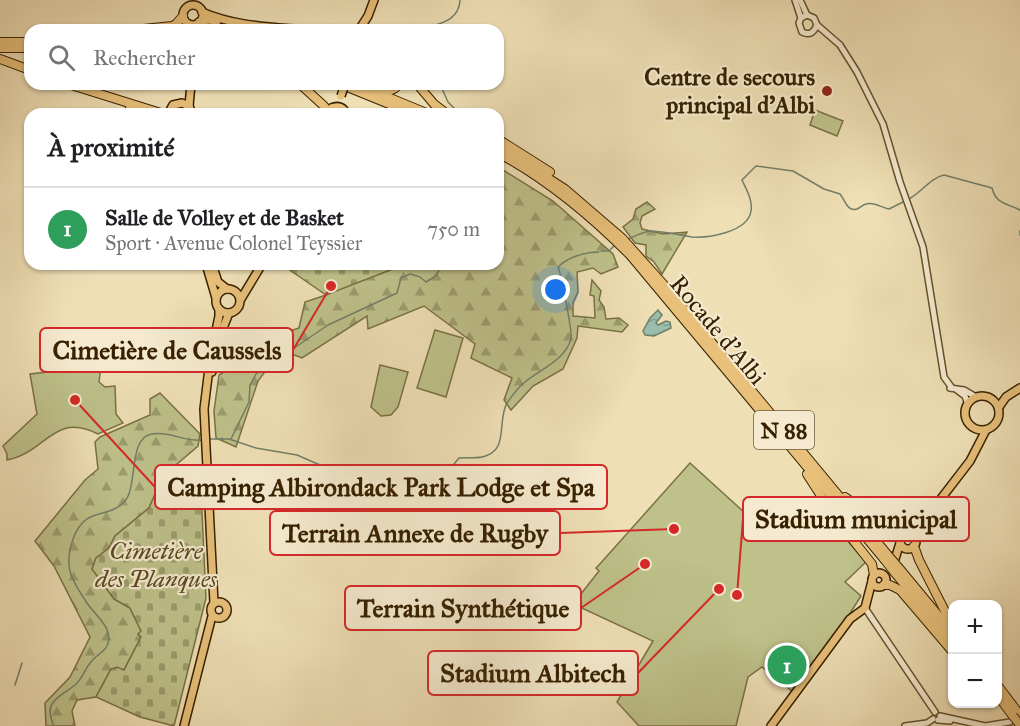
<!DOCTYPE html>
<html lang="fr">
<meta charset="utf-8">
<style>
:root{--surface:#fff;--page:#f2f2f2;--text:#202124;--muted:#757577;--line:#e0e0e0;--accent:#8f2418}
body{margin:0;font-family:"IM FELL Great Primer",serif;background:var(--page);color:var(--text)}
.controls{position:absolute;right:18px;bottom:18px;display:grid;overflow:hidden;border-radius:12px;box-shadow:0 2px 4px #0004}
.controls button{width:54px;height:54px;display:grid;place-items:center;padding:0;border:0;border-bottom:2px solid var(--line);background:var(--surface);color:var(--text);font:30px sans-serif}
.you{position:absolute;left:556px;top:290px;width:21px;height:21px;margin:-15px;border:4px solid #fff;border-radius:50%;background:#1a73e8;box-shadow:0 0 0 9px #1a73e833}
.badge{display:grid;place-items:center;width:39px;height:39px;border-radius:50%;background:var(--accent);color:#fff;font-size:20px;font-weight:700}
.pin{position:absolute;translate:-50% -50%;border:3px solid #fff;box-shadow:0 2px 6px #0006}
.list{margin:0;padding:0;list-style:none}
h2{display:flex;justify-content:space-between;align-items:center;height:78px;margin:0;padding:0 24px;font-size:26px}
h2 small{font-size:20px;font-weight:400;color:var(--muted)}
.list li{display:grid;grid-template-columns:39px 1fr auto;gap:18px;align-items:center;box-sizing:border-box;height:84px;padding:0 24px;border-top:2px solid var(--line)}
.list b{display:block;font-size:22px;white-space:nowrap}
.list p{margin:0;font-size:20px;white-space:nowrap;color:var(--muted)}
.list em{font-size:20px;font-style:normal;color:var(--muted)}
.icon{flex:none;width:33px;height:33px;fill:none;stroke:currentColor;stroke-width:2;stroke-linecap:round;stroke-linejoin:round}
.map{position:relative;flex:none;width:1020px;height:726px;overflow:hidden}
.search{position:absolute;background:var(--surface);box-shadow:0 2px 4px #0004;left:24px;top:24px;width:480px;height:66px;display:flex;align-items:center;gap:15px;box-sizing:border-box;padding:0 21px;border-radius:18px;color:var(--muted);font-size:22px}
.panel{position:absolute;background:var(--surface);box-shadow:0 2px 4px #0004;left:24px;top:108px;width:480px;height:162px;border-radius:18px}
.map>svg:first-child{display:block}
.forest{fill:url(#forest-firs);stroke:#7a7145;stroke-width:1.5}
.cemetery{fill:url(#cemetery-stones);stroke:#7a7145;stroke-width:1.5}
.park{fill:#bec18a;stroke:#7a7145;stroke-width:1.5}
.water{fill:url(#water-waves);stroke:#727f68;stroke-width:1.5}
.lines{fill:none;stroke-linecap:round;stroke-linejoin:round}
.stream{stroke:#727f68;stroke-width:1.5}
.minor-casing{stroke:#65502d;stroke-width:8}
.major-casing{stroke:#372100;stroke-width:10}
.highway-casing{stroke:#372100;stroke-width:10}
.minor{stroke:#f5eacf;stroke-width:5}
.major{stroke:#e8c07a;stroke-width:7}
.highway{stroke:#e8c07a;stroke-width:8}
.major-bridge-casing{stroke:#372100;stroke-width:10;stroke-linecap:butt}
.highway-bridge-casing{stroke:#372100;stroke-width:10;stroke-linecap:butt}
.major-bridge{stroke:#e8c07a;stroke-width:7}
.highway-bridge{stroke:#e8c07a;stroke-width:8}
.poi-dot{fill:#8f2418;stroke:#f5eacf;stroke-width:2}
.labels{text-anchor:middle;stroke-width:4.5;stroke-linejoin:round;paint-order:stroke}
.shield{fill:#f5eacf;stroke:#705d3e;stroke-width:1.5}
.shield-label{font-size:22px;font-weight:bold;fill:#372100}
.poi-label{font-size:24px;font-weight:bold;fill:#372100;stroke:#f5eacf;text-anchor:end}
.street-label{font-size:24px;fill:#372100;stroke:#f5eacf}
.park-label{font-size:24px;font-style:italic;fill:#594922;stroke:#f5eacf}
.leader{fill:none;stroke:#d62828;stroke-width:2}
.callout-dot{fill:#d62828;stroke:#f5eacf;stroke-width:2}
.callout{fill:#f5eacf;stroke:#d62828;stroke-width:2}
.callout-label{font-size:26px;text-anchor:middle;font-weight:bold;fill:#372100}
</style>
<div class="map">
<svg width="1020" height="726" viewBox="0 0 1020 726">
<defs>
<pattern id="forest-firs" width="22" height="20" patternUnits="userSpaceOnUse" patternTransform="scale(1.5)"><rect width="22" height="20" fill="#bec18a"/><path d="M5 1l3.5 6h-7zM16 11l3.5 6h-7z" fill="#9b9c6e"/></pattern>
<pattern id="cemetery-stones" width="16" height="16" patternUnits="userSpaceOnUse" patternTransform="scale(1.5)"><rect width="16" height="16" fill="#bec18a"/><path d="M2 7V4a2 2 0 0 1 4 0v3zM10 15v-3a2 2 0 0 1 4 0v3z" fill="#9b9c6e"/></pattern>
<pattern id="water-waves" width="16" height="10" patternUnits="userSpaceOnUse" patternTransform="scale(1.5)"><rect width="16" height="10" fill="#9abdad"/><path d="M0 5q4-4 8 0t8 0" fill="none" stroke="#85a293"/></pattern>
</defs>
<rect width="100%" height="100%" fill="#efdfb5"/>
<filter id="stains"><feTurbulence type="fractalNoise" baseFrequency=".00333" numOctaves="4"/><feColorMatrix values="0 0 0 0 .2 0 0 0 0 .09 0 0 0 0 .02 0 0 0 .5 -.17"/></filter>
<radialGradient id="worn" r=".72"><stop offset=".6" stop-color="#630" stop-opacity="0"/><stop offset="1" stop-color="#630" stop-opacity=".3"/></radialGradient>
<g class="forest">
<path d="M 498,167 L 553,201 L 613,254 L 618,267 L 601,274 L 593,268 L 577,272 L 578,292 L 573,303 L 573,316 L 595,318 L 594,296 L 590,295 L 592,280 L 601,291 L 599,300 L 604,307 L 606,319 L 619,318 L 628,325 L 622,332 L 578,326 L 577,338 L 563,369 L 533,386 L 511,410 L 504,400 L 512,378 L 471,358 L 475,344 L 424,306 L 368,329 L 367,316 L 302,358 L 281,350 L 258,381 L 236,447 L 216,438 L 214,411 L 219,375 L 231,368 L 226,355 L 234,337 L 251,336 L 269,343 L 276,336 L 299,328 L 305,302 L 326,295 L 391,264 L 498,264 Z"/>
<path d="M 647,202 L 655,209 L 642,216 L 640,223 L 642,229 L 663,234 L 687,232 L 662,274 L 654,262 L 646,256 L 646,245 L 635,243 L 623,227 L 633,219 L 636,209 Z"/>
<path d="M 160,393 L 200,434 L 198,446 L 163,476 L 149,508 L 115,536 L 109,548 L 96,558 L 92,569 L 114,599 L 130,608 L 141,631 L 141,637 L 124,670 L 111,669 L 96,697 L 77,700 L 72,711 L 75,726 L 46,726 L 45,703 L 70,677 L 90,637 L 54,566 L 35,541 L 85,480 L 98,469 L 95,442 L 100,437 L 150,415 L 150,399 Z"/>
</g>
<g class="cemetery">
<path d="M 281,264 L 401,264 L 398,267 L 326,295 Z"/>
<path d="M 163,476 L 201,491 L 206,598 L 174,726 L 140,717 L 96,697 L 111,669 L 117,667 L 124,670 L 141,637 L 138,634 L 141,631 L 130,608 L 114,599 L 92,569 L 96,558 L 109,548 L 115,536 L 149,508 Z"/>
</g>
<g class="park">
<path d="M 815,110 L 843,121 L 837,136 L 810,125 Z"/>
<path d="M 435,330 L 463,338 L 446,397 L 417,388 Z"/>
<path d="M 380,365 L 408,372 L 398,407 L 391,415 L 381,416 L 371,407 Z"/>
<path d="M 101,366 L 99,382 L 105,387 L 115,386 L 116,414 L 123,423 L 98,434 C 54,411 46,453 7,460 L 7,454 L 3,446 L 37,414 L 30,374 Z"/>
<path d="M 690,463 L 767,533 L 817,501 L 839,531 L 866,562 L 845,582 L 861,596 L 849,615 L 793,692 L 762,667 L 748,677 L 736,726 L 639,726 L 617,702 L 653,641 L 573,604 L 599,571 L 596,568 L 599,565 Z"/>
</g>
<path class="water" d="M 658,310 L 662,315 L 656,323 L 658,325 L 666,321 L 670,322 L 671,328 L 654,336 L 645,335 L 643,331 L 650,318 Z"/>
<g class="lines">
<g class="stream">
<path d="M 422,30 C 438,23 459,22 460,0"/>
<path d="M 440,84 L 448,102 L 460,114"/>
<path d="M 909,199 C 922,192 930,178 944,175 L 992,188 C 996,204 1006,203 1020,210"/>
<path d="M 1020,231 L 1020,235"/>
<path d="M 628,239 C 635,236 643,232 650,231 C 664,231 678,235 692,237 C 709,238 748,232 751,211 C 753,200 746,189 742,180 L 756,166 L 793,171 L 824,189 L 840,194 C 845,200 847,212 857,209 C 860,208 862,205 866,204 C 874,201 882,208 889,209 L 905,201"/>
<path d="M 601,251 L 609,251 L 614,246"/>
<path d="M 209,439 L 229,439 L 256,448 L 297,455 L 320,465 L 355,469 L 379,478 L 406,482 L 423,492 L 431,492 L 459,458 C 471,457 485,460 494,451 C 505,442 499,416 507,403 C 512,396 518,387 525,382 C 541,369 565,360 571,339 C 573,335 561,274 558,267 C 568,257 585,252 599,252"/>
<path d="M 231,439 L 249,402 L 250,385 L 256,374 L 328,325 L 397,293 L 401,278 L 410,274 L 420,277 L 426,282 L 437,275 L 441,264"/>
<path d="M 15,685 L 22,663"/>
<path d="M 54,726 C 42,700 60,698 76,684 C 83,678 85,668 91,662 C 95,656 104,652 107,646 C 115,629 95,615 87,603 C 81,594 75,585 71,575 C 65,557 73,523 93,516 C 104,512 117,511 125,501 C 138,486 128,437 152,434 C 169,431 185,442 202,440"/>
</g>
<defs>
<g id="minor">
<path d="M 795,0 L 801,18"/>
<path d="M 800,0 L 807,15 L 814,18 L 817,25 L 840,45 L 857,72 L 883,124 L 900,182 L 923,247 L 944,377 L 952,388"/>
<path d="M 807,15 L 801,18 L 799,23 L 802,32 C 810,36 814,32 817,25"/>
<path d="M 950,388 L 964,390 L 976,397"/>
<path d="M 957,390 L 965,396 L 968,404"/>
<path d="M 865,608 L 935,712"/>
<path d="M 940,716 L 985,726 L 1010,722"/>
<path d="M 938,720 L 950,721"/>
<path d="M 905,726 L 927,723 L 933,719"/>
</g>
<g id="major">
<circle cx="193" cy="15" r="10"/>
<path d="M 202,12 C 234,26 269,27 303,30"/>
<path d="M 199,22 L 208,20 L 217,21"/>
<path d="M 359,30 L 368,16 L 374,0"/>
<path d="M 189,106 L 191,84"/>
<path d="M 168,114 L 173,105 L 182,103 L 189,106 L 192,114"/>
<path d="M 328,114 L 331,108 C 338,105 344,107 346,114"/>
<path d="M 206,264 L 216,298"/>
<path d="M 212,264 L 218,282 L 227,289"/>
<circle cx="228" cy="301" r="12"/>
<path d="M 241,299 L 262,264"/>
<path d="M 212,372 L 220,336 L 229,313"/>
<circle cx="982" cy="413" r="17"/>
<path d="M 999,407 L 1006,397 L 1020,388"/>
<circle cx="908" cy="541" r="8"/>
<path d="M 916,538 L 920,526 L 970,461 L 986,430"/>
<path d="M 895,559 L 900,543"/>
<circle cx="879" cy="580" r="7"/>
<circle cx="219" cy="610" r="8"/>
<path d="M 214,603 L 204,409 L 210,360 L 219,316 L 219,309"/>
<path d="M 184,726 L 212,616"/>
<path d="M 771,726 L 850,619 L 865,608 L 872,581"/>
</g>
<g id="highway">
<path d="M 134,30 L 172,26 L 176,24 L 183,16"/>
<path d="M 0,42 L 30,42"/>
<path d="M 0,48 L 30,48"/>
<path d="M 0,59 L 30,70"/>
<path d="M 68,84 L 164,114"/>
<path d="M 300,84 L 324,106 L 328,113"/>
<path d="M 340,84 L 414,114"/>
<path d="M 356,84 L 429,114"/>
<path d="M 417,84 L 434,104 L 447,114"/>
<path d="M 376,88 C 385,91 393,93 399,84"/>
<path d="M 130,108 L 146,114"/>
<path d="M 498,139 L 550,172"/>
<path d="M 498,146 L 565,189 L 622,238 L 665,286 L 887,554"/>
<path d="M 498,153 C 547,179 591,216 630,255 L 884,559"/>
<path d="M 807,474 L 834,516 L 872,564 L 874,575"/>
<path d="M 845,497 L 892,531 L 905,533"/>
<path d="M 914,546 L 919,560 L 952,625"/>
<path d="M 899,568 L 952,632"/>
<path d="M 895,573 L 952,642"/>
<path d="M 884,585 L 890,585 L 900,590 L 952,651"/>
<path d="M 998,686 L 1020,715"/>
<path d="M 998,696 L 1013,716"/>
</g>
</defs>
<use href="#minor" class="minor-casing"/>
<use href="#major" class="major-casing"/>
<use href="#highway" class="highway-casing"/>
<use href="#minor" class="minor"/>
<use href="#major" class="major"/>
<use href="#highway" class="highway"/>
<defs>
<path id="major-bridge" d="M 341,96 L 345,84"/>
<g id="highway-bridge">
<path d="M 887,554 L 899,568"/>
<path d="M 884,559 L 895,573"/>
<path d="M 1013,716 L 1020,725"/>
</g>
</defs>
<use href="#major-bridge" class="major-bridge-casing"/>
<use href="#highway-bridge" class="highway-bridge-casing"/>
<use href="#major-bridge" class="major-bridge"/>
<use href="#highway-bridge" class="highway-bridge"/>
</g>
<circle class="poi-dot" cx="827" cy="91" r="6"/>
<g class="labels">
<rect class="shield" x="754" y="411" width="60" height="38" rx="4.5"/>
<g class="shield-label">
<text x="784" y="438">N 88</text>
</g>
<g class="poi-label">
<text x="815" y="85">Centre de secours<tspan x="815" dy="28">principal d'Albi</tspan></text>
</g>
<g class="street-label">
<text transform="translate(718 330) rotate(50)" y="8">Rocade d'Albi</text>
</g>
<g class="park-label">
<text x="156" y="559">Cimetière<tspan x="156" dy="28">des Planques</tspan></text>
</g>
</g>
<path class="leader" d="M331 286L293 350M75 400L155 487M737 595L743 519M674 529L560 533M645 564L581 608M719 589L638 673"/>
<g class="callout-dot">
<circle cx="331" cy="286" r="6"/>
<circle cx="75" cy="400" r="6"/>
<circle cx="737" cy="595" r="6"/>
<circle cx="674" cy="529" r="6"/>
<circle cx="645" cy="564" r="6"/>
<circle cx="719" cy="589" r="6"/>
</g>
<g class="callout">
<rect x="40" y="328" width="253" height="44" rx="6"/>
<rect x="155" y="465" width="452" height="44" rx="6"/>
<rect x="743" y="497" width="226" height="44" rx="6"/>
<rect x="270" y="511" width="290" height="44" rx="6"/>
<rect x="345" y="586" width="236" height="44" rx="6"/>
<rect x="428" y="651" width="210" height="44" rx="6"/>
</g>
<g class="callout-label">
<text x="167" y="359">Cimetière de Caussels</text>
<text x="381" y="496">Camping Albirondack Park Lodge et Spa</text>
<text x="856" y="528">Stadium municipal</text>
<text x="415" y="542">Terrain Annexe de Rugby</text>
<text x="463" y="617">Terrain Synthétique</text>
<text x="533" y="682">Stadium Albitech</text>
</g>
<rect width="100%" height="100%" filter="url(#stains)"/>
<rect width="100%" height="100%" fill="url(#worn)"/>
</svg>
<div class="controls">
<button>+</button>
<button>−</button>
</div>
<div class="you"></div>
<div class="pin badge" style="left:787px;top:665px;background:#2e9e5b">1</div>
<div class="search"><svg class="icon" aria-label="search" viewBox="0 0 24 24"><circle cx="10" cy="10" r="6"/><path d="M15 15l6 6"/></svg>Rechercher</div>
<section class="panel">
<h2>À proximité<small></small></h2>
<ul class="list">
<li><span class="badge" style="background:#2e9e5b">1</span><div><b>Salle de Volley et de Basket</b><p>Sport · Avenue Colonel Teyssier</p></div><em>750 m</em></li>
</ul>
</section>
</div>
